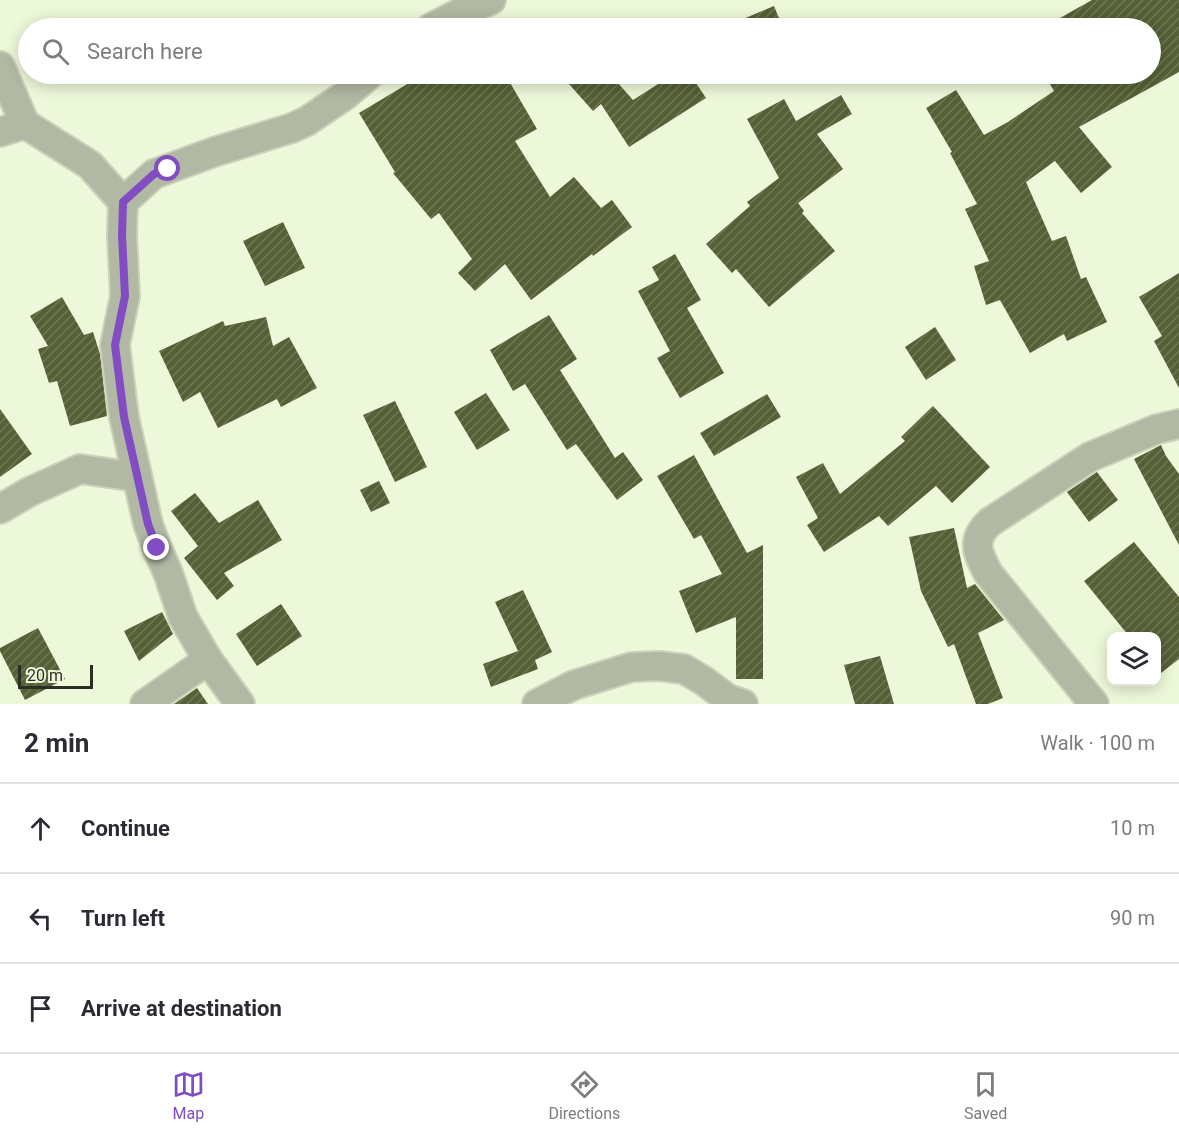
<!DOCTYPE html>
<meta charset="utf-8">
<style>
:root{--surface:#fff;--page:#f7f7f7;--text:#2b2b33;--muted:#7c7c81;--line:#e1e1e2;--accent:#824cc3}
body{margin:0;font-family:Roboto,sans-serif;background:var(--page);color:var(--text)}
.controls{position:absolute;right:18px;bottom:18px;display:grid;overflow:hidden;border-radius:12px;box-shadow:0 3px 15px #0003}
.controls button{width:54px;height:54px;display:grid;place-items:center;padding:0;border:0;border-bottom:2px solid var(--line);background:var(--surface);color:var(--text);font:30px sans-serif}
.scale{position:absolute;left:18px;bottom:15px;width:75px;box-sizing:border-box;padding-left:6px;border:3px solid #2b2e23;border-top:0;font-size:16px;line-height:21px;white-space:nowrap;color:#2b2e23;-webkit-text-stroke:4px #edf7d9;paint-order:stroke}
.stop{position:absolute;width:18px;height:18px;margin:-14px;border:4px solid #824cc3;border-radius:50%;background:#fff}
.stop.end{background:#824cc3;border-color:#fff;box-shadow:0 2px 6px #0008}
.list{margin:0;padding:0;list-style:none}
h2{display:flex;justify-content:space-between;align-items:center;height:78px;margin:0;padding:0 24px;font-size:26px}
h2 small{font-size:20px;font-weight:400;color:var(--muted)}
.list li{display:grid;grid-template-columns:39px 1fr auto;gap:18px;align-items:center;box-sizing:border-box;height:90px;padding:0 24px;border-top:2px solid var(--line)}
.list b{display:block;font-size:22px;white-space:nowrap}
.list em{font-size:20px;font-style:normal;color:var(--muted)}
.icon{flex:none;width:33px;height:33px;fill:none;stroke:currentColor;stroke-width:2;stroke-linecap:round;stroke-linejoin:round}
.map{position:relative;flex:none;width:1179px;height:704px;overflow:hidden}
.search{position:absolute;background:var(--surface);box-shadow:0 3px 15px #0003;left:18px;right:18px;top:18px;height:66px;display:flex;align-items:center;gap:15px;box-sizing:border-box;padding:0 21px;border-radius:33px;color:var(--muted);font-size:22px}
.sheet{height:348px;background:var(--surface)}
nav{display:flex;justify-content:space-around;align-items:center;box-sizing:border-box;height:84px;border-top:2px solid var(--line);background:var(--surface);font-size:16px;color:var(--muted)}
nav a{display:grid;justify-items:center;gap:3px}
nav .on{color:var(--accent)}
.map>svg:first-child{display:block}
.building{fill:url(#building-hatch)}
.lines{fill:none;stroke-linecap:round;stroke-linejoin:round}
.minor-casing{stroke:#cad3b8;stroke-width:32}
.minor{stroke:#b1b8a3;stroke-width:28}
.route{stroke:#824cc3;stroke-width:8}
</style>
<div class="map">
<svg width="1179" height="704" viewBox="0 0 1179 704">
<defs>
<pattern id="building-hatch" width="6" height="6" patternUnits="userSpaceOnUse" patternTransform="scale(1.5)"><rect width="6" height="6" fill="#546035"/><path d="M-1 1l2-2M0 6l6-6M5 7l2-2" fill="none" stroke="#6f7857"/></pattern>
</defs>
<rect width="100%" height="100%" fill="#edf7d9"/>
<g class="building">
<path d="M 1092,0 L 1179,0 L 1179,72 L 1079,127 L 1112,167 L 1081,193 L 1055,161 L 1026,182 L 1052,241 L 1066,236 L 1081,279 L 1086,277 L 1107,322 L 1067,341 L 1064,334 L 1030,353 L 1000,300 L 986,305 L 974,266 L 989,261 L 965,209 L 977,204 L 950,153 L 952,152 L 926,108 L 956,90 L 984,135 L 1008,122 L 1054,91 L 1044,74 L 1150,74 L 1150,28 L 1042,28 Z"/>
<path d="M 774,6 L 783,28 L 721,28 Z"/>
<path d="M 424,74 L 505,74 L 537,129 L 515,141 L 550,197 L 574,177 L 601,208 L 612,200 L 632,227 L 593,256 L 592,254 L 531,300 L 505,264 L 475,291 L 458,273 L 472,259 L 439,213 L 431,219 L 393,173 L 395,172 L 359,113 Z"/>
<path d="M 560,74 L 610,74 L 633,100 L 674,74 L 690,74 L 706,98 L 629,147 L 601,104 L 593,111 Z"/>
<path d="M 841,95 L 852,114 L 817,134 L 843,169 L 798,203 L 804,211 L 802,213 L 835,251 L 769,307 L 736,269 L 732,273 L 706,244 L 750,206 L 747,202 L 779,178 L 747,119 L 784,99 L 796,121 Z"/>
<path d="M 283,222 L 305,268 L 265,286 L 243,241 Z"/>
<path d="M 675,254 L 701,300 L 687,308 L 724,373 L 680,398 L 657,358 L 670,351 L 638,291 L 659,280 L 652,267 Z"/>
<path d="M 1179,273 L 1179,388 L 1154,341 L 1162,336 L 1139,297 Z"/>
<path d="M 62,297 L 84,335 L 93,332 L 100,354 L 107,416 L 70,426 L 57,381 L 49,383 L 38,349 L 48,346 L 30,316 Z"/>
<path d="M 549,315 L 577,359 L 560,370 L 615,458 L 623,452 L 643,480 L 617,500 L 576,444 L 567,450 L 525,384 L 513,391 L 490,350 Z"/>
<path d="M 266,317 L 273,346 L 289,337 L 317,388 L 281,407 L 277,399 L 218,428 L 200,392 L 183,402 L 159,351 L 223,321 L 225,326 Z"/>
<path d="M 935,327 L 956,360 L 926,380 L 905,347 Z"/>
<path d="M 486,393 L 510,430 L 477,450 L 454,412 Z"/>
<path d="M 767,394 L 781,417 L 714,456 L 700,433 Z"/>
<path d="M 395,401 L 427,467 L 395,482 L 363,415 Z"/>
<path d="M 933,406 L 990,467 L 952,503 L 936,486 L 888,526 L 879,516 L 824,552 L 807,525 L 818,518 L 796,477 L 823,463 L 840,494 L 905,441 L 901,437 Z"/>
<path d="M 0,409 L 32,454 L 0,477 Z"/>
<path d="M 1161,445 L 1166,456 L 1179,474 L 1179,545 L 1134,459 Z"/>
<path d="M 694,455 L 747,553 L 763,545 L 763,679 L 736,679 L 736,617 L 696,633 L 679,591 L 722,574 L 701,535 L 694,539 L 657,476 Z"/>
<path d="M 1097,472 L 1118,500 L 1089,522 L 1067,492 Z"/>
<path d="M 379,481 L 390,503 L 371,512 L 360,490 Z"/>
<path d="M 195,493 L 219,523 L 258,500 L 282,540 L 224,573 L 234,586 L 217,600 L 184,558 L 198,546 L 171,511 Z"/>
<path d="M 954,528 L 967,588 L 975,584 L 1004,620 L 978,633 L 1003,698 L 988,704 L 976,704 L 954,644 L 948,647 L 921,591 L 909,537 Z"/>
<path d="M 1134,542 L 1179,597 L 1179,659 L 1156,677 L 1156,636 L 1129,636 L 1084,581 Z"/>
<path d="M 523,590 L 552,652 L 535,660 L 538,669 L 491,687 L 483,664 L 518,651 L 495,602 Z"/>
<path d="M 281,604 L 302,636 L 257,666 L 236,634 Z"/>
<path d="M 162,612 L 173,634 L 139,661 L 124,631 Z"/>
<path d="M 38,628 L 65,679 L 25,700 L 0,651 L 0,648 Z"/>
<path d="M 880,656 L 894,704 L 855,704 L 844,665 Z"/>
<path d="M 197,688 L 208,704 L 174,704 Z"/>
</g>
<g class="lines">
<defs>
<g id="minor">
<path d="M 431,28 L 460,13 L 491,0"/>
<path d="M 0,66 L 25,124 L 90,165 L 123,202 L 122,235 L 125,296 L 115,345 L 124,417 L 148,524 L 157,548 L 168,573 L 183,617 L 208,660 L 240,704"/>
<path d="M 0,132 L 25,124"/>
<path d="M 123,202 L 154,174 L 214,152 L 292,128 L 307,121 L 344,96 L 370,74"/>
<path d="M 0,509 L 29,492 L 80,469 L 137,477"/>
<path d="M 145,704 L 208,660"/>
<path d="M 537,704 L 574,685 L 632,667 L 659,666 L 684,669 L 704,681 L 728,699 L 743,704"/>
<path d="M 1094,704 L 988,573 C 977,552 971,540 990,522 L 1090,457 L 1157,429 L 1179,424"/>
</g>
</defs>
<use href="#minor" class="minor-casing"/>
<use href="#minor" class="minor"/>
</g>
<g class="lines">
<path class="route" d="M 157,548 L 148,524 L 124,417 L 115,345 L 125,296 L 122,235 L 123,202 L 154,174 L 168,169"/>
</g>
</svg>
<div class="controls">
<button><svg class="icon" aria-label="layers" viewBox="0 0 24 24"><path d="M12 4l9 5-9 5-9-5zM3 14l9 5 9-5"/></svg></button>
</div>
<div class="scale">20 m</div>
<div class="stop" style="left:168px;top:169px"></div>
<div class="stop end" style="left:157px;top:548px"></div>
<div class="search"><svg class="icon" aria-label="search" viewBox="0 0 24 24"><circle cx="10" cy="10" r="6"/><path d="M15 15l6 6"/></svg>Search here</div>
</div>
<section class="sheet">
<h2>2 min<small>Walk · 100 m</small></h2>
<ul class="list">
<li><svg class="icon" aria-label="ahead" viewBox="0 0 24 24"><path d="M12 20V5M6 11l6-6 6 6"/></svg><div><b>Continue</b></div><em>10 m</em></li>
<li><svg class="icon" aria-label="left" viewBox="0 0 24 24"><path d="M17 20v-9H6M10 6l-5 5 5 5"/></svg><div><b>Turn left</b></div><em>90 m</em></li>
<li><svg class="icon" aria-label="arrive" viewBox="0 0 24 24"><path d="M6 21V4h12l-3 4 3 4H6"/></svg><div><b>Arrive at destination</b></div></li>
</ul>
</section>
<nav>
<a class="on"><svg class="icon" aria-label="map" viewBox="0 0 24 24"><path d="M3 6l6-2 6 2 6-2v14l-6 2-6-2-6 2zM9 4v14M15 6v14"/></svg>Map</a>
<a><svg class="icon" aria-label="directions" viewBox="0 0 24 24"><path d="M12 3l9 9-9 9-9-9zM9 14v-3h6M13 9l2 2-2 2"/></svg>Directions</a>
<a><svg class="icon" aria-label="saved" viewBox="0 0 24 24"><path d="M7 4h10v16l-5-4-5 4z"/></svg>Saved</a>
</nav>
